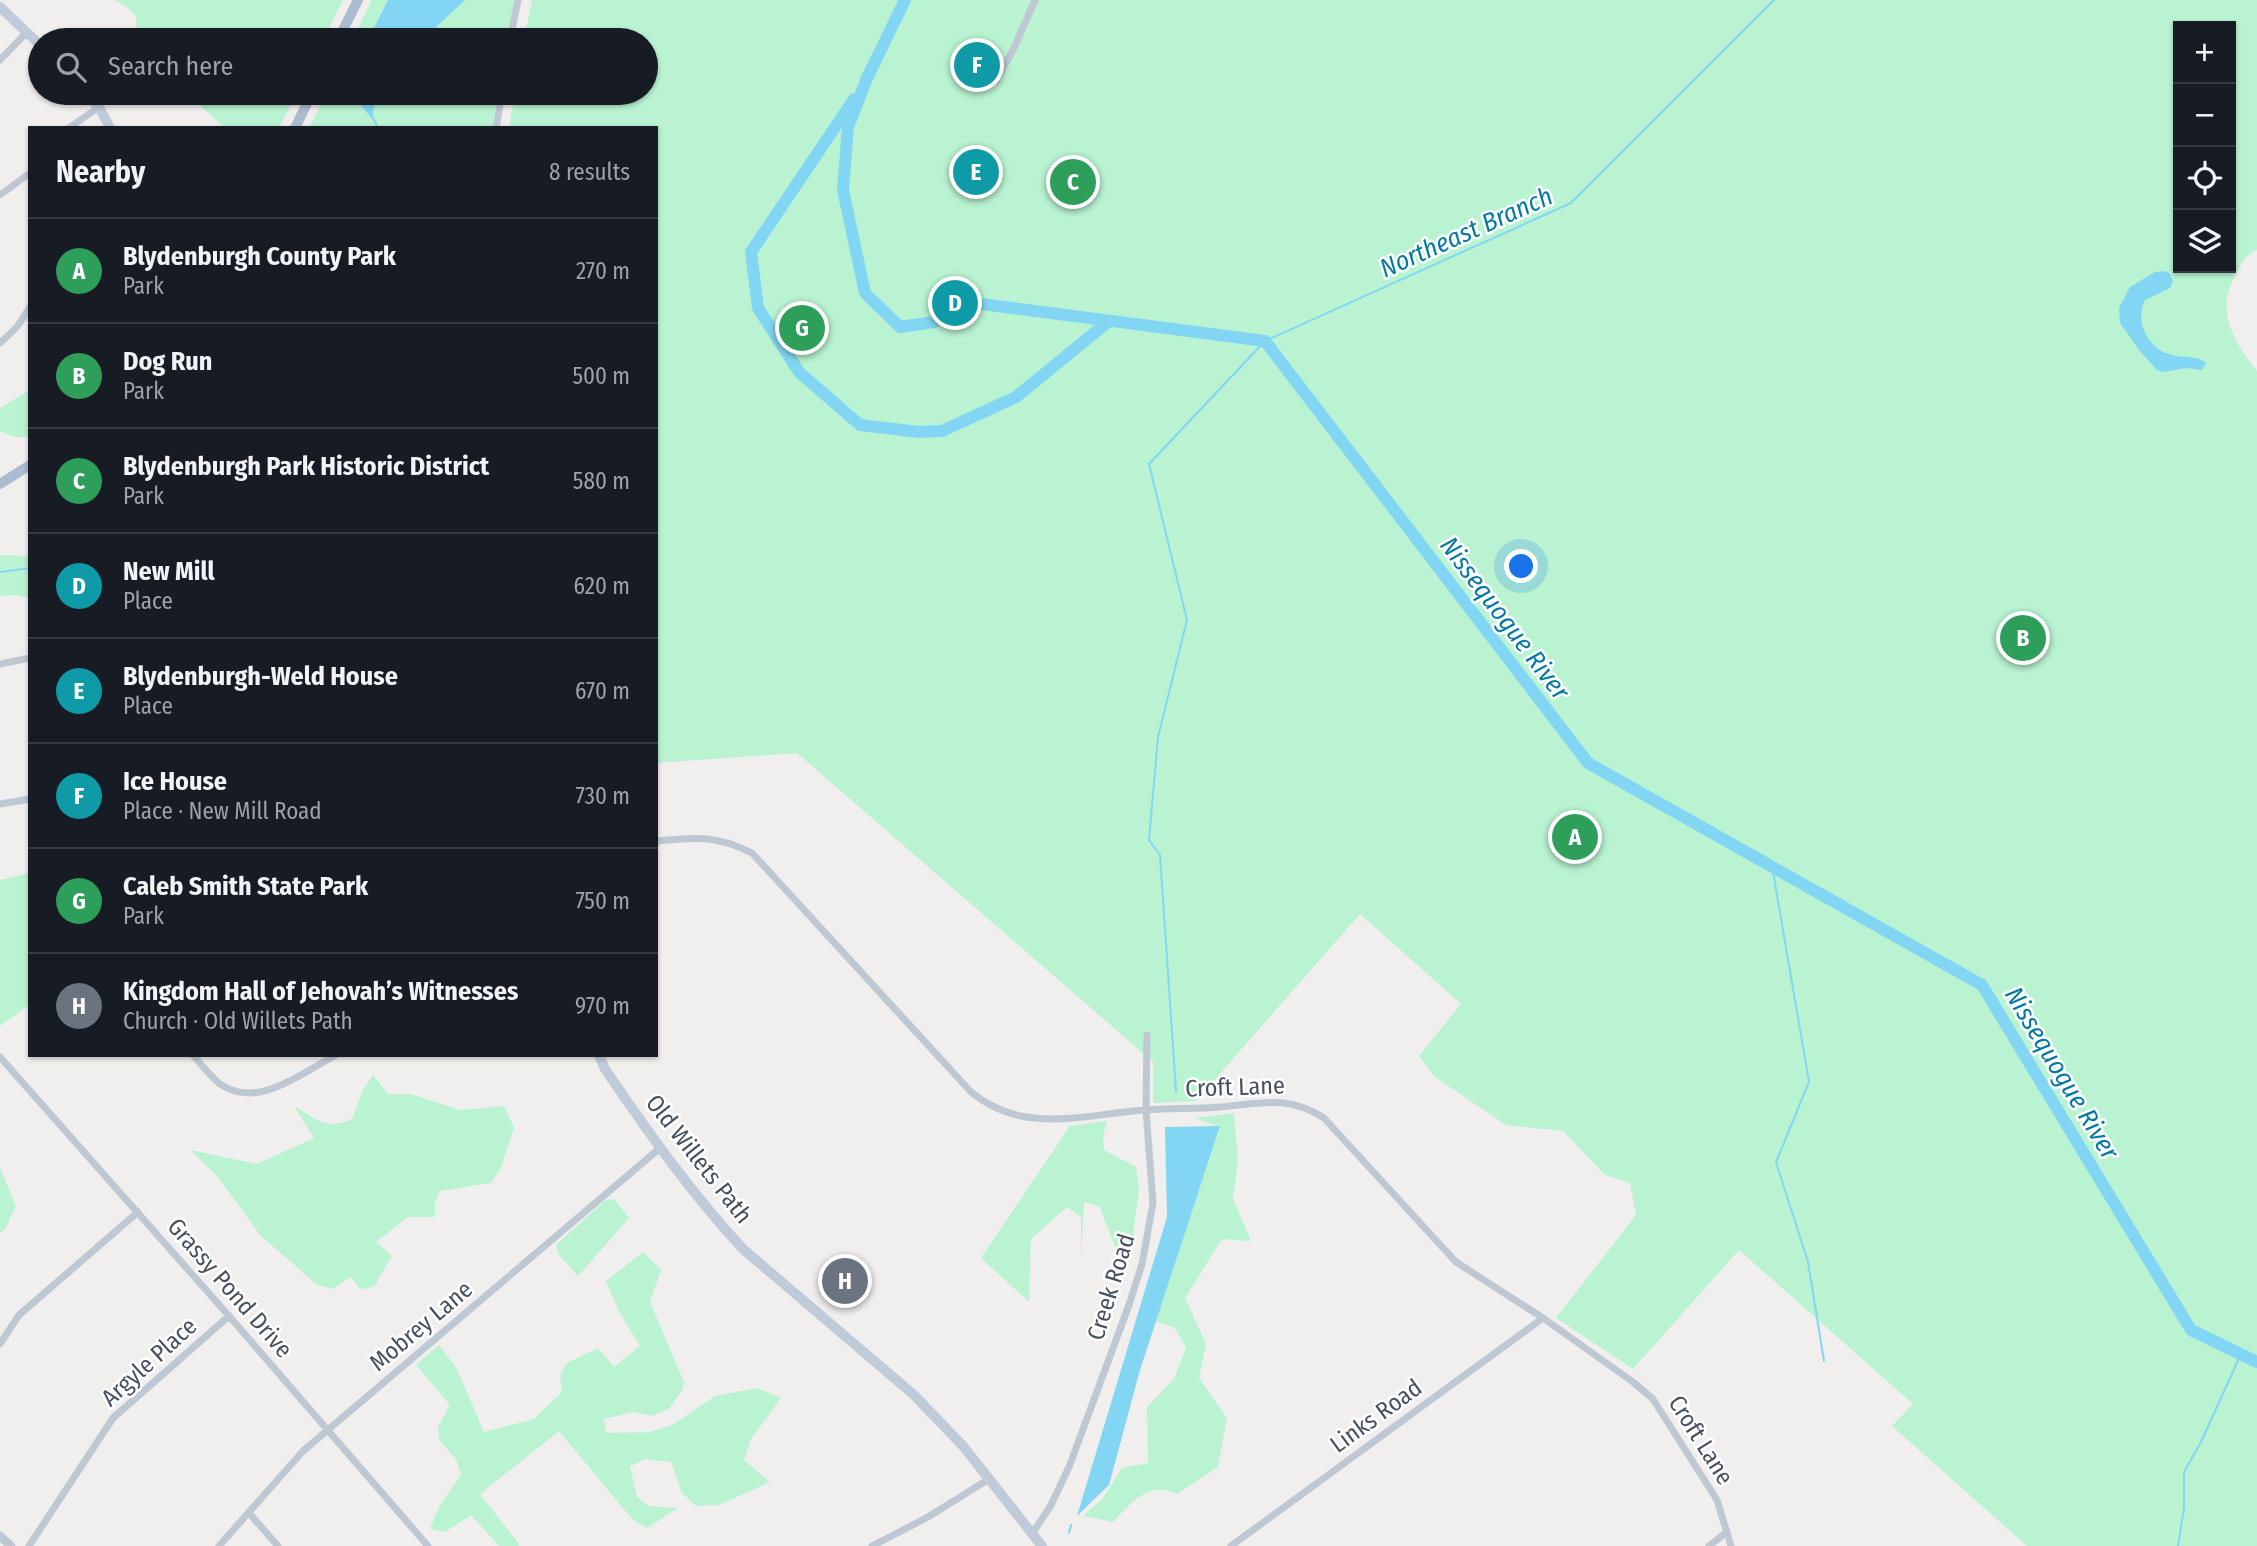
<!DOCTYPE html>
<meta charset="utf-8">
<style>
:root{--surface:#171b24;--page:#20242c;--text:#f1f3f6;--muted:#9ea1a6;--line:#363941;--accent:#2563eb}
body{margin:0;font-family:"Fira Sans Condensed",sans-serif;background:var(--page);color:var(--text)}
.controls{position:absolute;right:21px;top:21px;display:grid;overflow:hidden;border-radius:0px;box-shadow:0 2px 5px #0004}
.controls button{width:63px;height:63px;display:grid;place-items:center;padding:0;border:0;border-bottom:2px solid var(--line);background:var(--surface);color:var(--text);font:35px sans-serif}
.you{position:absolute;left:1522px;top:567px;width:24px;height:24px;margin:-18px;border:5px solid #fff;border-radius:50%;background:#1a73e8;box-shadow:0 0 0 10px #1a73e833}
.badge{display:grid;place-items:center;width:46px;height:46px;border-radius:50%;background:var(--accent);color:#fff;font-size:23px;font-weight:700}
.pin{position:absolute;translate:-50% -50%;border:4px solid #fff;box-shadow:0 2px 7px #0006}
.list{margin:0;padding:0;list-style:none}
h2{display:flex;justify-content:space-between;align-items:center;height:91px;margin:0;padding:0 28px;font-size:30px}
h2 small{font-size:23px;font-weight:400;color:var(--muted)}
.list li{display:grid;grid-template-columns:46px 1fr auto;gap:21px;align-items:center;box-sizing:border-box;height:105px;padding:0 28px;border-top:2px solid var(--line)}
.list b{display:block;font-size:26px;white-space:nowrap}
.list p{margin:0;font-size:23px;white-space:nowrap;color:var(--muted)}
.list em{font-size:23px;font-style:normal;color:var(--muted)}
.icon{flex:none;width:38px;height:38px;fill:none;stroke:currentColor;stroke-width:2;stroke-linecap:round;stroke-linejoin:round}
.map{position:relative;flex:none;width:2257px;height:1546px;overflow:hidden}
.search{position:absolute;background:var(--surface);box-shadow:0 2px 5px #0004;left:28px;top:28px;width:630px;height:77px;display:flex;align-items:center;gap:18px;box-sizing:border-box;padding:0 24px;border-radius:38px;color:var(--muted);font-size:26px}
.panel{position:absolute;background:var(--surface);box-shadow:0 2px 5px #0004;left:28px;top:126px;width:630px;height:931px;border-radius:0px}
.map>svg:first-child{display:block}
.green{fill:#b9f3d2;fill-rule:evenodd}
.water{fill:#83d6f3}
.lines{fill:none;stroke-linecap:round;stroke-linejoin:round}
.stream{stroke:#83d6f3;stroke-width:2}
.river{stroke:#83d6f3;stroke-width:12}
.minor{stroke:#bec8d2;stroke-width:7}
.tertiary{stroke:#bec8d2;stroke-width:9}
.secondary{stroke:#bfcbd9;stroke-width:10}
.primary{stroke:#acbcd0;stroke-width:10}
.labels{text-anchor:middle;stroke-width:5;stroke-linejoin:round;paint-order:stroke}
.street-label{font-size:24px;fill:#45515e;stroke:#fff}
.water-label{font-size:26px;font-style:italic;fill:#037aa5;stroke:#fff}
</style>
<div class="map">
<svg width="2257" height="1546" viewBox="0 0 2257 1546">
<rect width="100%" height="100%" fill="#f1eeee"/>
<g class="green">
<path d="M 114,0 L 343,0 L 323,40 L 134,40 L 132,38 C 143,18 133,9 114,0 Z"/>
<path d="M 372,0 L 515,0 L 508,40 L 352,40 Z"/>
<path d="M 532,0 L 2257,0 L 2257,250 C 2245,255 2242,263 2236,274 C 2215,311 2233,341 2257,371 L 2257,1546 L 2027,1546 L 1892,1426 L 1913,1404 L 1739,1250 L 1633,1369 L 1556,1318 L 1636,1215 L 1630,1183 L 1605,1175 L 1563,1131 L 1506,1125 L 1435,1077 L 1419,1056 L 1461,1004 L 1360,914 L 1196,1101 L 1153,1103 L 1153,1062 L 797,753 L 656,763 L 656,128 L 509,128 L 515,93 L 646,93 L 646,40 L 524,40 ZM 2178,26 L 2231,26 L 2231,268 L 2178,268 Z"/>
<path d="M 186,93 L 297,93 L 279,128 L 225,128 Z"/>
<path d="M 327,93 L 498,93 L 493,128 L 309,128 Z"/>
<path d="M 30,390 L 30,437 L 15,437 L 0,431 L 0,408 Z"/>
<path d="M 0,555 L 30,556 L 30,598 L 17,595 L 0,596 Z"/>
<path d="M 30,873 L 30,1004 L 0,1026 L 0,880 Z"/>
<path d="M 373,1075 L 388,1094 L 411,1094 L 460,1110 L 504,1106 L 514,1128 L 500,1170 L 491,1183 L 440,1191 L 435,1201 L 435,1217 L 408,1217 L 376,1242 L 392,1256 L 374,1287 L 360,1289 L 351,1277 L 332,1289 L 316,1284 L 260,1235 L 218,1177 L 190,1150 L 257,1164 L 314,1138 L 294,1106 C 316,1119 327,1131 352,1119 L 363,1090 Z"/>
<path d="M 1234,1113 L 1238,1162 L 1233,1199 L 1251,1241 L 1222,1239 L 1185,1298 L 1206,1344 L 1199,1378 L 1227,1418 L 1218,1467 L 1177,1494 C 1148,1480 1132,1503 1113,1522 L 1083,1516 L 1103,1498 L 1122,1468 L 1148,1463 L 1147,1407 L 1174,1379 L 1186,1348 L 1175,1328 L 1155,1321 L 1220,1127 L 1194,1118 Z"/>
<path d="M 1107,1121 L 1103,1136 L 1104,1150 L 1136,1167 L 1139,1190 L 1131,1250 L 1118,1254 L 1099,1206 L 1084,1202 L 1081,1260 L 1081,1217 L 1067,1207 L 1031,1239 L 1029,1302 L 981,1258 L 1070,1126 Z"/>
<path d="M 0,1168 L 16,1206 L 5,1229 L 0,1233 Z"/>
<path d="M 614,1199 L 629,1218 L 578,1276 L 559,1255 L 556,1245 L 606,1200 Z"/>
<path d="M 643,1252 L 661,1270 L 650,1302 L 684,1382 L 683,1389 L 669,1409 L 652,1416 L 633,1412 L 604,1419 L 606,1433 L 650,1432 L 672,1425 L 715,1396 L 757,1388 L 781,1398 L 751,1439 L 744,1460 L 770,1482 L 719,1505 L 696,1506 L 682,1493 L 671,1462 L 644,1459 L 630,1467 L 637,1497 L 649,1506 L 678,1508 L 647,1528 L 632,1519 L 559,1431 L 480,1494 L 519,1544 L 519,1546 L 499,1546 L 471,1515 L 445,1532 L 430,1529 L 438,1509 L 461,1474 L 456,1459 L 439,1440 L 438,1427 L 450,1405 L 416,1365 L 439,1345 L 457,1369 L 484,1432 L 534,1419 L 562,1392 L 560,1375 L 567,1363 L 598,1348 L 614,1367 L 640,1346 L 618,1310 L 606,1281 Z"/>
</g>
<g class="water">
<path d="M 388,0 L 465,0 L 422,40 L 368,40 Z"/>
<path d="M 353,93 L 376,93 L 372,119 L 353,95 Z"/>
<path d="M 2164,271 L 2169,273 L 2173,281 L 2170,288 L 2145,300 C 2134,321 2148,348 2169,354 C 2183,359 2194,354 2206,363 L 2202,370 L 2186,368 L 2163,372 L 2157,370 L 2139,350 L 2120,323 L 2119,308 L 2130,287 L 2155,272 Z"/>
<path d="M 1220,1126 L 1140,1370 L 1109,1485 L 1077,1516 L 1167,1217 L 1165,1127 Z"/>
</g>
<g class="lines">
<g class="stream">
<path d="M 372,116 L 378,128"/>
<path d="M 0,572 L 30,568"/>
<path d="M 1772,866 L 1809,1082 L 1776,1162 L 1808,1262 L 1824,1361"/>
<path d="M 1176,1091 L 1160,855 L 1149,840 L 1158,737 L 1187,620 L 1149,464 L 1265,341 L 1571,203 L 1774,0"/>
<path d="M 1069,1533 L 1071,1525"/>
<path d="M 2178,1546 L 2184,1508 L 2184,1472 L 2201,1442 L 2241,1354"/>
</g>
<g class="river">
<path d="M 905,0 L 867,78 L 848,127 L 843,190 L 865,293 L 900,327 L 934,322 L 974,303 L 1265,341 L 1588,763 L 1982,985 L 2191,1330 L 2257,1362"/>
<path d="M 854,99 L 751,252 L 758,308 L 799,372 L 860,425 L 919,432 L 942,431 L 1016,397 L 1109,321"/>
</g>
<g class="minor">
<path d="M 510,40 L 518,0"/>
<path d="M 0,60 L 27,32"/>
<path d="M 996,81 L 1014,48 L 1035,0"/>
<path d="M 69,128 L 99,107"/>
<path d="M 496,128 L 502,93"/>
<path d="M 0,195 L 30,173"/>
<path d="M 0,343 L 17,327 L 30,307"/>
<path d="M 0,664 L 30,658"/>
<path d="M 0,804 L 30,799"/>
<path d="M 656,841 C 694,837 717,835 752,853 L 971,1092 C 1025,1136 1084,1114 1146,1110 C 1171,1108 1196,1109 1221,1107 C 1261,1103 1289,1095 1324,1118 L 1456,1262 L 1543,1318 L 1633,1382 L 1653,1399 L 1717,1500 L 1731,1546"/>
<path d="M 193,1055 C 201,1064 210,1076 220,1084 C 257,1110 302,1073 336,1055"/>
<path d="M 0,1057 L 229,1316 L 428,1546"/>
<path d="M 0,1344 L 19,1315 L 138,1212"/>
<path d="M 249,1513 L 278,1546"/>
<path d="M 1032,1534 L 1051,1505 L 1069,1467 L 1129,1305 L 1142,1264 L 1153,1203 L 1146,1110 L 1147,1035"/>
<path d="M 29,1546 L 113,1418 L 229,1316"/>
<path d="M 219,1546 L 303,1451 L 660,1148"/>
<path d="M 872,1546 L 928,1517 L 989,1479"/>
<path d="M 1231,1546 L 1543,1318"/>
<path d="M 1709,1546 L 1727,1532"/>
</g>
<path class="tertiary" d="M 0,1536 L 11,1546"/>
<g class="secondary">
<path d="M 0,7 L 40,45"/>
<path d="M 86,93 L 99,107 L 110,128"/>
<path d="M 599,1055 L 605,1069 C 648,1132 691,1193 743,1249 L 914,1395 L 963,1446 L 1042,1546"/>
</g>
<g class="primary">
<path d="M 338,40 L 358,0"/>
<path d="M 295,128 L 312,93"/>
<path d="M 0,484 L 30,465"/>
</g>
</g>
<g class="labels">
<g class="street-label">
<text transform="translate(1235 1087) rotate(-2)" y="8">Croft Lane</text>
<text transform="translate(699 1159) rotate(52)" y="8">Old Willets Path</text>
<text transform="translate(1111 1287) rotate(-73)" y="8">Creek Road</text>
<text transform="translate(230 1288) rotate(49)" y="8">Grassy Pond Drive</text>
<text transform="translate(421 1326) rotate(-40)" y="8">Mobrey Lane</text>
<text transform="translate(149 1362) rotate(-42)" y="8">Argyle Place</text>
<text transform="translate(1376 1416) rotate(-36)" y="8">Links Road</text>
<text transform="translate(1701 1440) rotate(58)" y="8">Croft Lane</text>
</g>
<g class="water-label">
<text transform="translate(1466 232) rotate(-24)" y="9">Northeast Branch</text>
<text transform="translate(1505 618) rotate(53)" y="9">Nissequogue River</text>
<text transform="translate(2062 1073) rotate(59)" y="9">Nissequogue River</text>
</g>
</g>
</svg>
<div class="controls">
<button>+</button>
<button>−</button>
<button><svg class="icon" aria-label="locate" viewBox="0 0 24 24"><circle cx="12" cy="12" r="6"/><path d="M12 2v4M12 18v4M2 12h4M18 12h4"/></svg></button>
<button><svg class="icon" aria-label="layers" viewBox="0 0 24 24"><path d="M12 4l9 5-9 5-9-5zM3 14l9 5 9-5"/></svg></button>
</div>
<div class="you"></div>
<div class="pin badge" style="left:1575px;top:837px;background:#2e9e5b">A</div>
<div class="pin badge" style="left:2023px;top:638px;background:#2e9e5b">B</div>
<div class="pin badge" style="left:1073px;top:182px;background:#2e9e5b">C</div>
<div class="pin badge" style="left:955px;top:303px;background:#0f9aa8">D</div>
<div class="pin badge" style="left:976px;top:172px;background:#0f9aa8">E</div>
<div class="pin badge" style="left:977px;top:65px;background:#0f9aa8">F</div>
<div class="pin badge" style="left:802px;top:328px;background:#2e9e5b">G</div>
<div class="pin badge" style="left:845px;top:1281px;background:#6b7280">H</div>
<div class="search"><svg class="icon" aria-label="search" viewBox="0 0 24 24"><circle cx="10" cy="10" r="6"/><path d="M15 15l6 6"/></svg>Search here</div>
<section class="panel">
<h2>Nearby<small>8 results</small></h2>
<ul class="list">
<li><span class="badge" style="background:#2e9e5b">A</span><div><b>Blydenburgh County Park</b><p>Park</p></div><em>270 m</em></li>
<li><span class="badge" style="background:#2e9e5b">B</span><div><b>Dog Run</b><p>Park</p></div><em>500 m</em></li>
<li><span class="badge" style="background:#2e9e5b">C</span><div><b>Blydenburgh Park Historic District</b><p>Park</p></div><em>580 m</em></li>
<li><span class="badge" style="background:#0f9aa8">D</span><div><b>New Mill</b><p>Place</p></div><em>620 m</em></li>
<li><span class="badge" style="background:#0f9aa8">E</span><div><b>Blydenburgh-Weld House</b><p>Place</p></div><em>670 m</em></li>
<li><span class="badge" style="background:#0f9aa8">F</span><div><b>Ice House</b><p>Place · New Mill Road</p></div><em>730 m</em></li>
<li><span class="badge" style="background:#2e9e5b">G</span><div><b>Caleb Smith State Park</b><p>Park</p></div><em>750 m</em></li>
<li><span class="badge" style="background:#6b7280">H</span><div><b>Kingdom Hall of Jehovah’s Witnesses</b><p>Church · Old Willets Path</p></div><em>970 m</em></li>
</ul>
</section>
</div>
